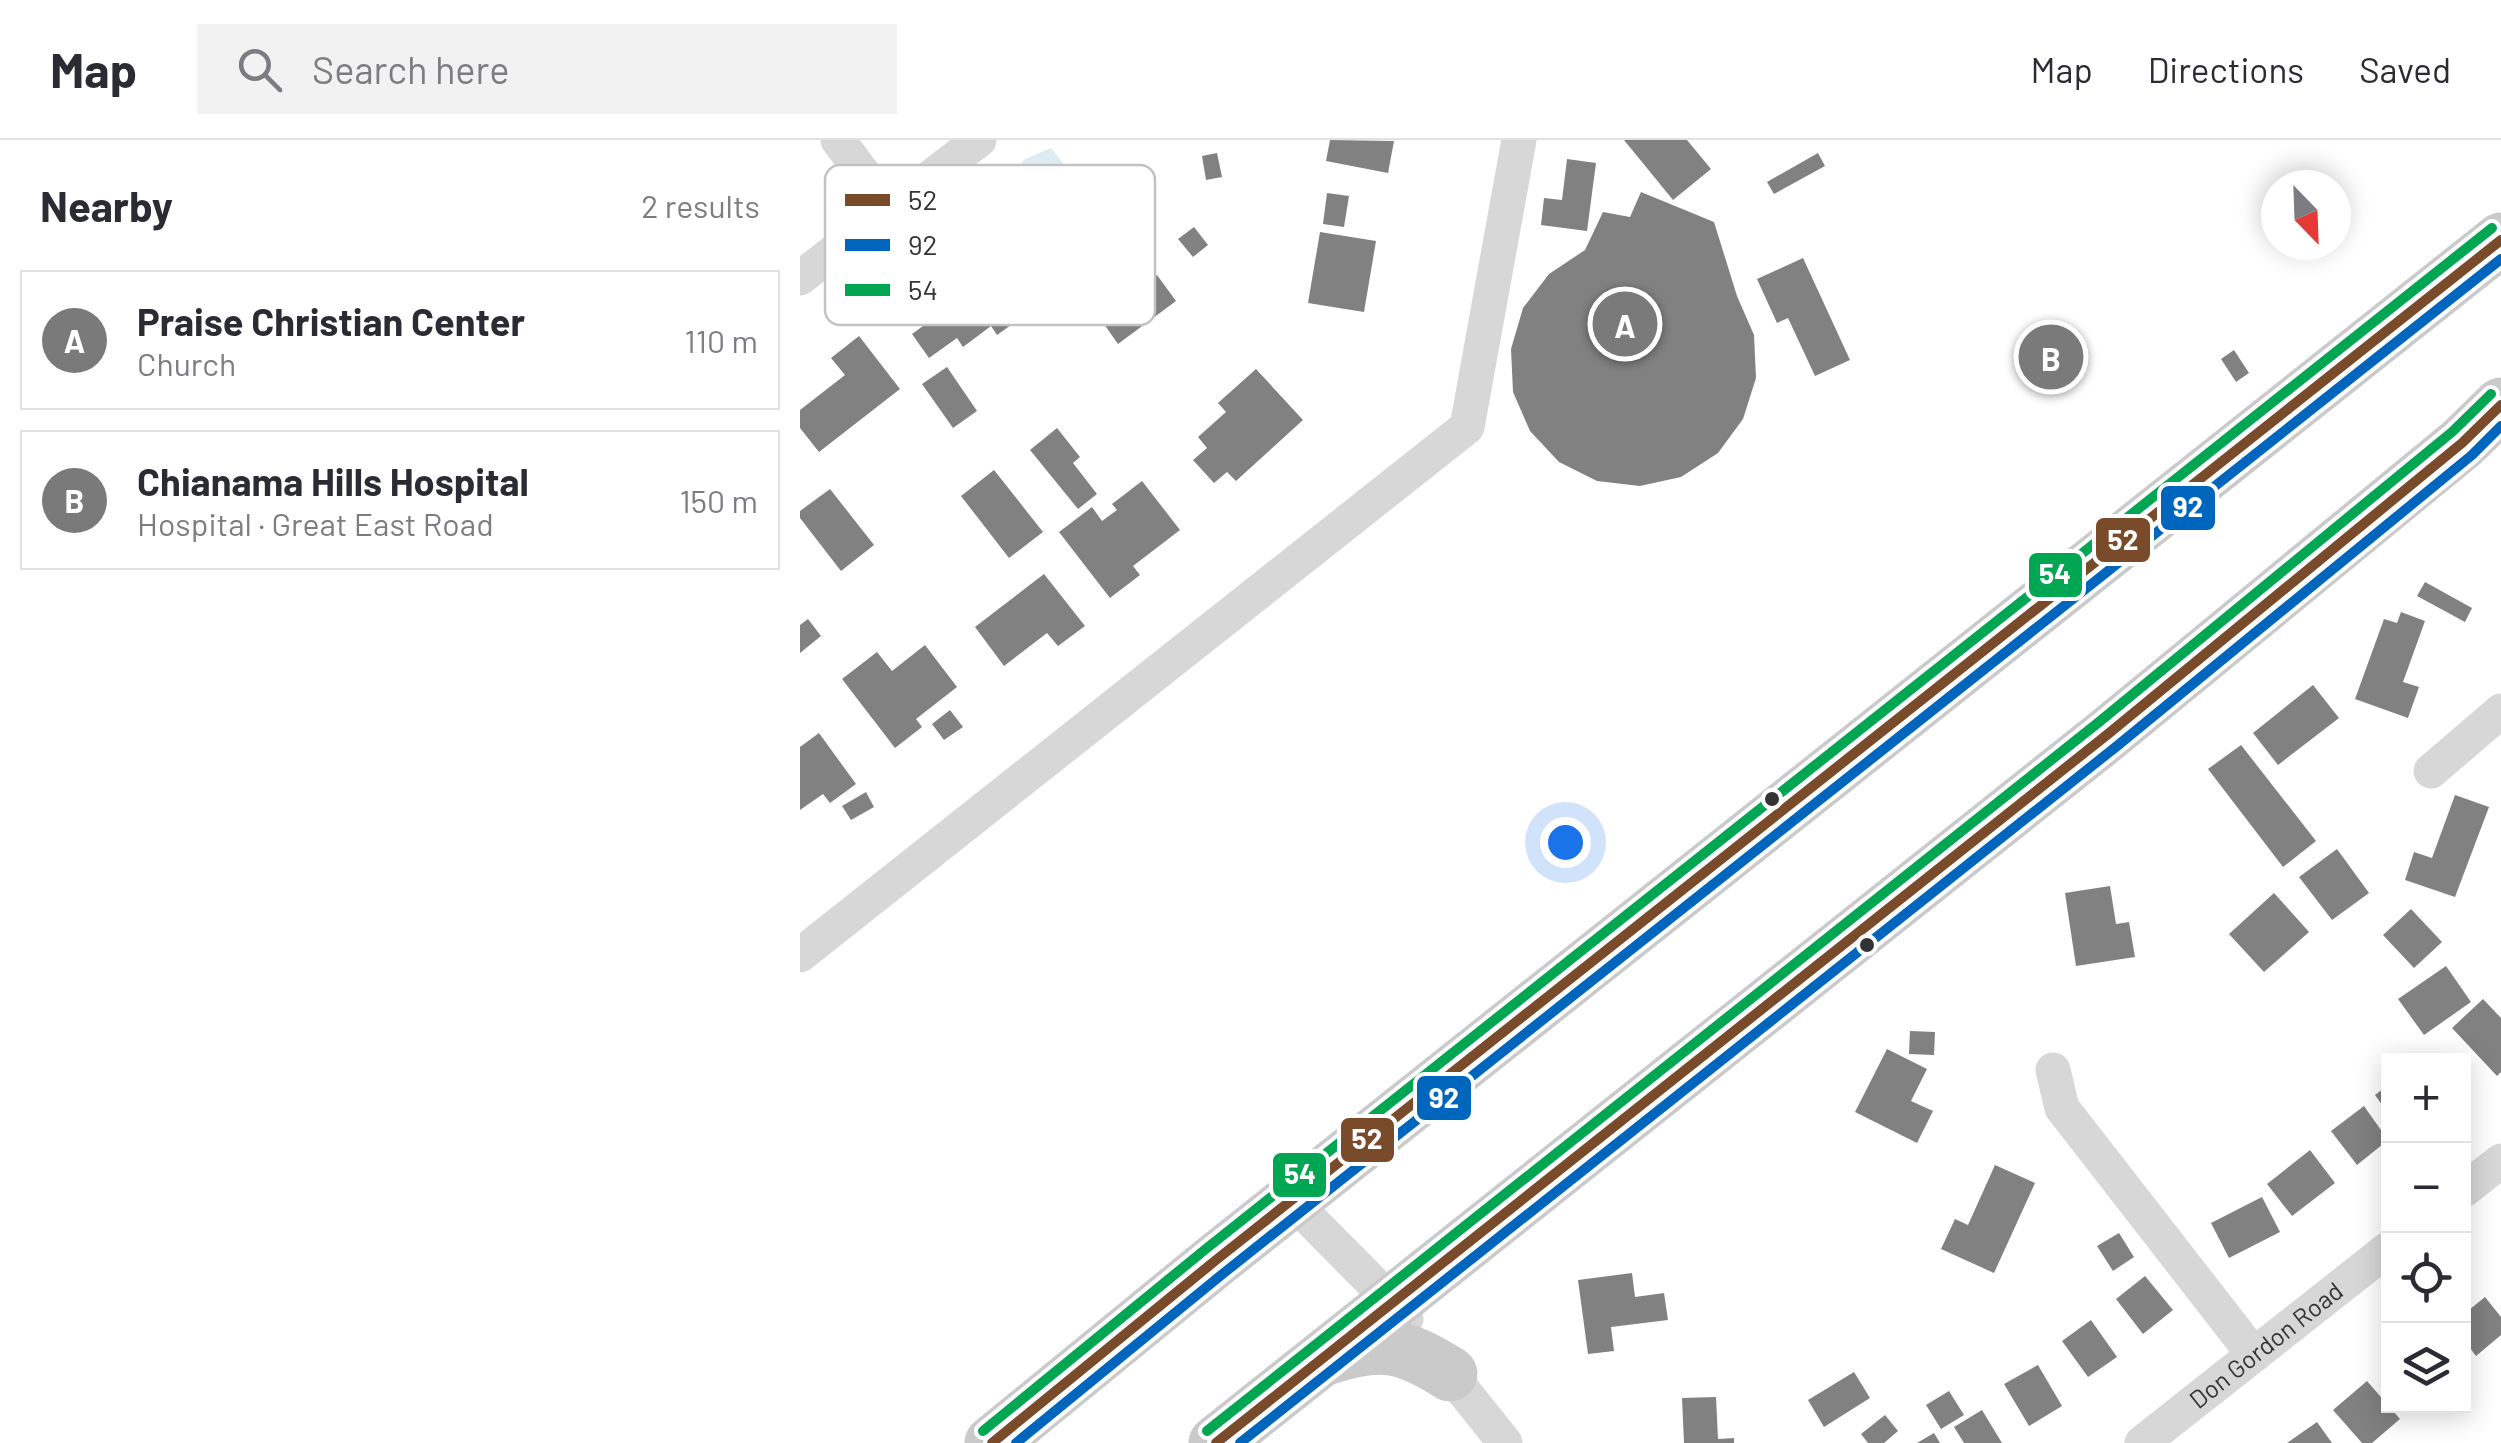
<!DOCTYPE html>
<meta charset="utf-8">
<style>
:root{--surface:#fff;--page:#f2f2f3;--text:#2b2b33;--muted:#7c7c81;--line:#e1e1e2;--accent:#7a7a7a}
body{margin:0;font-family:Barlow,sans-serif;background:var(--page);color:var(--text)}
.controls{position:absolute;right:30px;bottom:30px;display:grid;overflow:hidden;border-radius:0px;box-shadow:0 5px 25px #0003}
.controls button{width:90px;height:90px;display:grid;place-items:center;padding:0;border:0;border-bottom:2px solid var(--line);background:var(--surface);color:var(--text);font:50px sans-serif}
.compass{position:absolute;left:1461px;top:30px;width:90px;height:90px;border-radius:50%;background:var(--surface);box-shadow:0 5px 25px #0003;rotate:157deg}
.you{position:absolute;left:765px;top:702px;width:35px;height:35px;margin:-25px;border:8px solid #fff;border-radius:50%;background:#1a73e8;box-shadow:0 0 0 15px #1a73e833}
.badge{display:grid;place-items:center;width:65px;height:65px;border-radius:50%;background:var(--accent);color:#fff;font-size:32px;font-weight:700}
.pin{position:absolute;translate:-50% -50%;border:5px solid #fff;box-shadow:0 2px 10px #0006}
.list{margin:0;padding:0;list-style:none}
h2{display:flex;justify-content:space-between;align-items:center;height:130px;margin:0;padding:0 40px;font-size:42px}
h2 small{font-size:32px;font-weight:400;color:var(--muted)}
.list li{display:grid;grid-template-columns:65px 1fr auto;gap:30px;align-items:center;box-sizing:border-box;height:140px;margin:0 20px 20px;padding:0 20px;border:2px solid var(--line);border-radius:0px}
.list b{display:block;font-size:38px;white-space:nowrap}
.list p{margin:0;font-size:32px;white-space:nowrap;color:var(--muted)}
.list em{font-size:32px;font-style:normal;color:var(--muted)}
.icon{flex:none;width:55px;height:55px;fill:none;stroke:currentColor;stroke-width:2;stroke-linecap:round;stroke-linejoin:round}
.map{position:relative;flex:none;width:1701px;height:1303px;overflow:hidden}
header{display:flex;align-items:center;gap:60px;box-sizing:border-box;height:140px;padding:0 50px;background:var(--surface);border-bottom:2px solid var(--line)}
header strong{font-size:48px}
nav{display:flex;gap:55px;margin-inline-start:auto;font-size:35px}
.search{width:700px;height:90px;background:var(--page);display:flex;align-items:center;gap:25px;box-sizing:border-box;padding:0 35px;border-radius:0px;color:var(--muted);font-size:38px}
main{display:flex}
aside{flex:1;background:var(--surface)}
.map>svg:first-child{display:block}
.water{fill:#ddebf3}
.building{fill:#818181}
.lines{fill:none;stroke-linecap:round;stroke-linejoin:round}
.minor{stroke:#d7d7d7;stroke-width:35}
.primary{stroke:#cacaca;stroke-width:55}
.bus-1-casing{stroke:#fff;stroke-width:18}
.bus-2-casing{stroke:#fff;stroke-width:18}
.bus-3-casing{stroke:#fff;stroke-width:18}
.bus-1{stroke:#7a4b2a;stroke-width:10}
.bus-2{stroke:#0065bd;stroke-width:10}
.bus-3{stroke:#00a651;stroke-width:10}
.bus-dot{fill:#333;stroke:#fff;stroke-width:4}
.labels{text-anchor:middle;stroke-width:10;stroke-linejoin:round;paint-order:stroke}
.street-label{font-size:25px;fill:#333;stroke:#fff}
.key{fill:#fff;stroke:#c2c2c2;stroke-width:2.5}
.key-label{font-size:28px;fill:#333}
.line-badge{stroke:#fff;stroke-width:4}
.badge-label{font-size:28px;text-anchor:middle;font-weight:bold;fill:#fff}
</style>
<header>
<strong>Map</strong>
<div class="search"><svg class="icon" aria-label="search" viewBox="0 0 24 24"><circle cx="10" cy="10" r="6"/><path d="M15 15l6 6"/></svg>Search here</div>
<nav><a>Map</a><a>Directions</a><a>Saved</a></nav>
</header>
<main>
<aside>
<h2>Nearby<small>2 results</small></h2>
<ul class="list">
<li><span class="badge">A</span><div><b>Praise Christian Center</b><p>Church</p></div><em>110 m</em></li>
<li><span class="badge">B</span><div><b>Chianama Hills Hospital</b><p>Hospital · Great East Road</p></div><em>150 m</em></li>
</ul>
</aside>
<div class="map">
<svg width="1701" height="1303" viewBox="0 0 1701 1303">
<rect width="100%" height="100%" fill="#fff"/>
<path class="water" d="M 251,8 L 270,32 L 257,54 L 244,59 L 229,75 L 208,63 L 206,40 L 225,19 Z"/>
<g class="building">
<path d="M 530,0 L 594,1 L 588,33 L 526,21 Z"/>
<path d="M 824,0 L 887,0 L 911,29 L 873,60 Z"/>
<path d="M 417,13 L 422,37 L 406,40 L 402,16 Z"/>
<path d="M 1018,13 L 1025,26 L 974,54 L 967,42 Z"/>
<path d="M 767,19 L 796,23 L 787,91 L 741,85 L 744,58 L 762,60 Z"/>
<path d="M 841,52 L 914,82 L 937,156 L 954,195 L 956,238 L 943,279 L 918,313 L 881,337 L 840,346 L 797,341 L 759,322 L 730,291 L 713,252 L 711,209 L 723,168 L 749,134 L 785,110 L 803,72 L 830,77 Z"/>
<path d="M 527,53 L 549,56 L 544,87 L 523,84 Z"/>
<path d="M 394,87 L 408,105 L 393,117 L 378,99 Z"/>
<path d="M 520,92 L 576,101 L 564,172 L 508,163 Z"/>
<path d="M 1003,118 L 1050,220 L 1015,236 L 988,178 L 977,183 L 957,139 Z"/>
<path d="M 190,121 L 228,173 L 197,195 L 191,186 L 163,207 L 157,198 L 129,218 L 112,194 L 134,178 L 124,163 L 154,142 L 157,145 Z"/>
<path d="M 357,135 L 376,161 L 318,204 L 299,177 Z"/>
<path d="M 59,196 L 100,249 L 19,312 L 0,288 L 0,270 L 45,235 L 31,218 Z"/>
<path d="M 1434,210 L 1449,233 L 1436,242 L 1421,219 Z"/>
<path d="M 147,227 L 177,271 L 153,288 L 122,244 Z"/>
<path d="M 456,229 L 503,280 L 436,341 L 427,332 L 414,343 L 393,320 L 407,308 L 398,297 L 426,272 L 418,263 Z"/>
<path d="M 257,288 L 280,317 L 273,323 L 297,354 L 278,369 L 230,310 Z"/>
<path d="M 194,330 L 243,392 L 209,418 L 161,356 Z"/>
<path d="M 342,341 L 380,390 L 333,426 L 340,435 L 310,458 L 259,392 L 292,367 L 302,381 L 317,370 L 312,364 Z"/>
<path d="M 30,349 L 74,405 L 41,431 L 0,378 L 0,371 Z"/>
<path d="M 244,434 L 285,486 L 258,506 L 247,493 L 204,526 L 175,487 Z"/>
<path d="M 1625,442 L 1672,468 L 1665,482 L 1617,456 Z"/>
<path d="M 1601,472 L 1625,481 L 1603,542 L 1619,547 L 1608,578 L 1555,559 L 1584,479 L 1597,483 Z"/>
<path d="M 8,479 L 21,496 L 0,513 L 0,485 Z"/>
<path d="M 125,505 L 157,547 L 116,579 L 122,587 L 95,608 L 42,539 L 77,512 L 92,531 Z"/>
<path d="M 1513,545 L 1539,578 L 1478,625 L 1453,593 Z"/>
<path d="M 150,570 L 163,587 L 144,600 L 132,584 Z"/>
<path d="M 19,593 L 56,644 L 30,663 L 23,654 L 0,670 L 0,607 Z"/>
<path d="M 1441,605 L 1516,701 L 1483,727 L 1408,629 Z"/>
<path d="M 66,652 L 74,667 L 51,680 L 42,666 Z"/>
<path d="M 1655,655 L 1689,667 L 1655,757 L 1605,740 L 1614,712 L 1632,718 Z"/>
<path d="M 1537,709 L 1569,753 L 1532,780 L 1499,737 Z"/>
<path d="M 1310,746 L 1316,784 L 1329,782 L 1335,817 L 1276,826 L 1265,753 Z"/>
<path d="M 1474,753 L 1509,792 L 1464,832 L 1429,794 Z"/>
<path d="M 1611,769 L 1642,802 L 1614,828 L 1583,795 Z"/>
<path d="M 1646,826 L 1671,862 L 1624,895 L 1598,859 Z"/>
<path d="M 1683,859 L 1701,878 L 1701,932 L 1697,936 L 1652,888 Z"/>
<path d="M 1110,891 L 1135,892 L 1134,915 L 1109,914 Z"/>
<path d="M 1087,909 L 1127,929 L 1111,961 L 1133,971 L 1117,1003 L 1055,972 Z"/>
<path d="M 1588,945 L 1588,973 L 1575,955 Z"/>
<path d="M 1564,966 L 1588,1000 L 1557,1025 L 1531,991 Z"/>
<path d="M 1510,1010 L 1535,1043 L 1492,1076 L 1467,1044 Z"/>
<path d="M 1195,1025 L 1235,1043 L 1194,1133 L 1141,1109 L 1155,1079 L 1168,1085 Z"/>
<path d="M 1462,1057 L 1480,1092 L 1429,1118 L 1411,1083 Z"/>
<path d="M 1319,1093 L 1334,1117 L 1313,1131 L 1297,1106 Z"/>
<path d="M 832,1133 L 835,1157 L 864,1153 L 868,1180 L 811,1187 L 814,1211 L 788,1214 L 778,1140 Z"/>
<path d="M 1345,1136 L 1373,1170 L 1343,1194 L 1316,1159 Z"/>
<path d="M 1685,1157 L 1701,1177 L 1701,1195 L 1676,1216 L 1664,1200 L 1664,1174 Z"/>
<path d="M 1291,1180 L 1317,1217 L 1288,1237 L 1262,1201 Z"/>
<path d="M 1238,1225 L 1262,1266 L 1229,1286 L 1204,1244 Z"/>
<path d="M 1054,1232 L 1070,1258 L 1024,1287 L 1008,1260 Z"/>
<path d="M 1567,1241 L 1600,1279 L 1572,1303 L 1562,1303 L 1533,1270 Z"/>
<path d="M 1149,1251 L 1164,1275 L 1141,1289 L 1126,1265 Z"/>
<path d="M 916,1257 L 918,1299 L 934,1298 L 934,1303 L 884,1303 L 882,1258 Z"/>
<path d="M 1182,1270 L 1202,1303 L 1164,1303 L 1154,1287 Z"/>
<path d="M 1085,1275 L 1098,1291 L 1084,1303 L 1068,1303 L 1061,1294 Z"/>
<path d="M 1517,1282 L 1532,1303 L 1487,1303 Z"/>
<path d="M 1134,1293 L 1140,1303 L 1117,1303 Z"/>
</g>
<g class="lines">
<g class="minor">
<path d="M 38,0 L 89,68"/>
<path d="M 0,138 L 179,0"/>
<path d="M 1631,631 L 1701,571"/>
<path d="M 0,815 L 667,287 L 719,0"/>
<path d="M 1253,930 L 1262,968 L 1454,1215"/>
<path d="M 1664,1050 L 1701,1021"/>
<path d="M 492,1061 L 593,1163 L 606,1179"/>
<path d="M 638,1219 L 705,1303"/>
<path id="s1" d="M 1342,1303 L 1588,1109"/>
</g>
<g class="primary">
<path d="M 526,1218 C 580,1200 603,1204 650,1234"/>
<path d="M 192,1303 L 416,1120 L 1701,100"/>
<path d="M 416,1303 L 1308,594 L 1662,303 L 1701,265"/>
</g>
<defs>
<g id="bus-1">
<path d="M 192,1303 L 416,1120 L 1701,100"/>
<path d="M 416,1303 L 1308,594 L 1662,303 L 1701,265"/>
</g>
<g id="bus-2">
<path d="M 216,1303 L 425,1132 L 1701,119"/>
<path d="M 440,1303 L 1317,606 L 1672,315 L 1701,286"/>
</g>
<g id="bus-3">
<path d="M 183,1291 L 407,1108 L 1692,88"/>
<path d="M 407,1291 L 1299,582 L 1652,292 L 1691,254"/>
</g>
</defs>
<use href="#bus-1" class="bus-1-casing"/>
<use href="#bus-2" class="bus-2-casing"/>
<use href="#bus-3" class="bus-3-casing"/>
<use href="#bus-1" class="bus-1"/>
<use href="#bus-2" class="bus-2"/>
<use href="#bus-3" class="bus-3"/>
</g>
<g class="bus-dot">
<circle cx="972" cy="659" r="9"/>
<circle cx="1067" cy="805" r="9"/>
</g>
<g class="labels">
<g class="street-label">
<text dy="9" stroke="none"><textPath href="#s1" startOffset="158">Don Gordon Road</textPath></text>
</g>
</g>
<rect x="25" y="25" width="330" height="160" rx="15" class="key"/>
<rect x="45" y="54" width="45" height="12" fill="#7a4b2a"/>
<rect x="45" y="99" width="45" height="12" fill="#0065bd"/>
<rect x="45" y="144" width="45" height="12" fill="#00a651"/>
<g class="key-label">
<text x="108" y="70">52</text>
<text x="108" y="115">92</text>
<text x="108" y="160">54</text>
</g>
<g class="line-badge">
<rect x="1359" y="344" width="58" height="48" rx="10" fill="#0065bd"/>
<rect x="1294" y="376" width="58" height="48" rx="10" fill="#7a4b2a"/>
<rect x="1227" y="411" width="57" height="48" rx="10" fill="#00a651"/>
<rect x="615" y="934" width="58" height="48" rx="10" fill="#0065bd"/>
<rect x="539" y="976" width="57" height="48" rx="10" fill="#7a4b2a"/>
<rect x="471" y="1011" width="57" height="48" rx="10" fill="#00a651"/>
</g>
<g class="badge-label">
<text x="1388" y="377">92</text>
<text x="1323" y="410">52</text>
<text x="1255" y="444">54</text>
<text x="644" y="968">92</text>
<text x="567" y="1009">52</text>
<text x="500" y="1044">54</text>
</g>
</svg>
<div class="controls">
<button>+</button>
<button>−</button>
<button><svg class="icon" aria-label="locate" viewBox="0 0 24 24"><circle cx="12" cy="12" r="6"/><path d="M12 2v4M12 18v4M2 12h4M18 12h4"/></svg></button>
<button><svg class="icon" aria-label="layers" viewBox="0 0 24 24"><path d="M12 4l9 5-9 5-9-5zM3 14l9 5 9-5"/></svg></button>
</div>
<svg class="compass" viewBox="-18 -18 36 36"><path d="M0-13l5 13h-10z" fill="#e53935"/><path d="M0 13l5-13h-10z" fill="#7c7c81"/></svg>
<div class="you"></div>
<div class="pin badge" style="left:825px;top:184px">A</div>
<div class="pin badge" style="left:1251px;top:217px">B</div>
</div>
</main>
